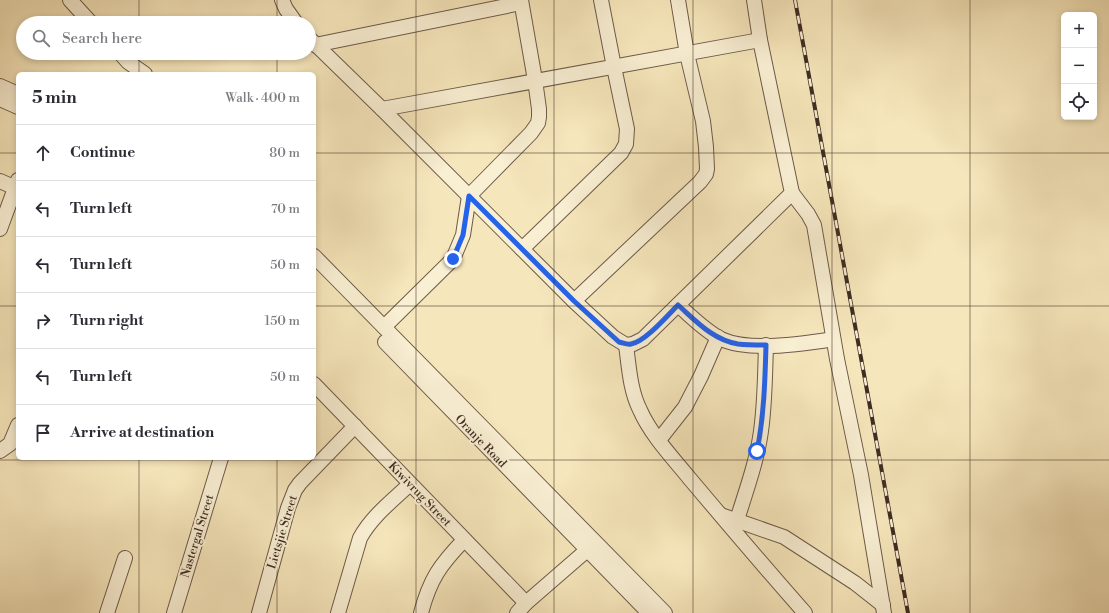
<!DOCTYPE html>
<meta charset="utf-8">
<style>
:root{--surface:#fff;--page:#f7f7f7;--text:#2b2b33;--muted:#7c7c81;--line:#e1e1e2}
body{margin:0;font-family:"Libre Bodoni",serif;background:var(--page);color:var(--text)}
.controls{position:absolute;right:12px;top:12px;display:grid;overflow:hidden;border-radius:6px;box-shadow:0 2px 6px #0003}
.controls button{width:36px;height:36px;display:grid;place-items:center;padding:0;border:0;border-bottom:1px solid var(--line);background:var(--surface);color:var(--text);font:20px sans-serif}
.stop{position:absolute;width:12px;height:12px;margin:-9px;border:3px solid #2563eb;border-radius:50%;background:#fff}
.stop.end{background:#2563eb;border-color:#fff;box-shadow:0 1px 4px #0008}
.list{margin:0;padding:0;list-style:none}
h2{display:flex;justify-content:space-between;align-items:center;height:52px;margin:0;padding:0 16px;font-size:17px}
h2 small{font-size:13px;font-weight:400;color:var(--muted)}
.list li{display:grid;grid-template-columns:26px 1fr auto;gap:12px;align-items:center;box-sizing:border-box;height:56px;padding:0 16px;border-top:1px solid var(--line)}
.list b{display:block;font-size:15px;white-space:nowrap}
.list em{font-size:13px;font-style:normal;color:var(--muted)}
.icon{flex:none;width:22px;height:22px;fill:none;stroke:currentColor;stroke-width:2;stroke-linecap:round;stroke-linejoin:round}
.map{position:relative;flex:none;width:1109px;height:613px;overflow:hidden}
.search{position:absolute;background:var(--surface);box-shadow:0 2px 6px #0003;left:16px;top:16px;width:300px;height:44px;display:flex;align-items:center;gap:10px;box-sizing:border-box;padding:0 14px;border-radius:22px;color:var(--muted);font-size:15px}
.panel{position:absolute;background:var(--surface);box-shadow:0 2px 6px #0003;left:16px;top:72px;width:300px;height:388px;border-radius:6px}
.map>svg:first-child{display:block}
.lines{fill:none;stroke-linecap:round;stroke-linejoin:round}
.minor-casing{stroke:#6d5a49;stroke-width:16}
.minor{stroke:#f9efd3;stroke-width:14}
.rail-casing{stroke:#3f2c23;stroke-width:4}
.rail{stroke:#f9efd3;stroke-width:2.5;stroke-dasharray:8;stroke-linecap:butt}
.route{stroke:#2563eb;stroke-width:5}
.grid{fill:none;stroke:#3f2c23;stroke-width:1;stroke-opacity:0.55}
.labels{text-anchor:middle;stroke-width:4;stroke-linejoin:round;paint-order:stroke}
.street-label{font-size:12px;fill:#3f2c23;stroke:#f9efd3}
</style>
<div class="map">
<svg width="1109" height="613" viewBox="0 0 1109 613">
<rect width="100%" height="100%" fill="#f6e6bb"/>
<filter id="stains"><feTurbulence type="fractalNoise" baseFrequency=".005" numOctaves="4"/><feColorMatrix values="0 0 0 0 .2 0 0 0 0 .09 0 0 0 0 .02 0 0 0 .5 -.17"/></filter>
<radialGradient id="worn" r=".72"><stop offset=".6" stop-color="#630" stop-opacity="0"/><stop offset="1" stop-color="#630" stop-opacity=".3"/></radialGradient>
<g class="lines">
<defs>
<g id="minor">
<path d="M 70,0 L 91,23"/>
<path d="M 282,0 L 286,9 L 296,23"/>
<path d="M 309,38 L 382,109 L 574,301 L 613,337 L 626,345 L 633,344 L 643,339 L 792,193 L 760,40 L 754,0"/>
<path d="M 315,45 L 521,3"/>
<path d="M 120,53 L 128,62 L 145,74"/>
<path d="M 0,86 L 18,94"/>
<path d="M 0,99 L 18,107"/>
<path d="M 382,109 L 760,40"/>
<path d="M 0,181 L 18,189"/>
<path d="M 792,193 L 808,214 L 814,225 L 837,359 L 861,475 L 884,613"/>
<path d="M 0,229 L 18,180"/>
<path d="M 522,249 L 621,153 L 626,144 L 627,129 L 614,67 L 601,0"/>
<path d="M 314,256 L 665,613"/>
<path d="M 574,301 L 700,182 L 706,174 L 707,169 L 706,147 L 703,121 L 687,54 L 678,0"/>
<path d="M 678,305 C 692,317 705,331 721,339 C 749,352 804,344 833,339"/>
<path d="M 384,327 L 453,259 L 463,235 L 469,196 L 531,133 L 538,123 L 539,117 L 539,109 L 535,80 L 521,0"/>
<path d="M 385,342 L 649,613"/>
<path d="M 626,345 C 629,367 630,390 640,410 C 651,435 673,458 690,479 C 728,524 766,569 805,613"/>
<path d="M 314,384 L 526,603"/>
<path d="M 659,440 L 685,407 L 701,376 L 718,337"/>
<path d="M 0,451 L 10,444 L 18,425"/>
<path d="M 721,515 L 784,537 L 855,583 L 883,605"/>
<path d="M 737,520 C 746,491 757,461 761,431 C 765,403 765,374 766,345"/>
<path d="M 107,613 L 125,558"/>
<path d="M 174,613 L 221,458"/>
<path d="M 259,613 L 288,508 L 295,490 L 300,483 L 355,426"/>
<path d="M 338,613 L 360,538 C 372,516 392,501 410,484"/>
<path d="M 421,613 C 430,579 440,565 464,540"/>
<path d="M 517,613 L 526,603 L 594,544"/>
</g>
</defs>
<use href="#minor" class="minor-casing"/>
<use href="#minor" class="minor"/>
<defs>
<path id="rail" d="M 795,0 L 908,613"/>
</defs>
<use href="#rail" class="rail-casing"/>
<use href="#rail" class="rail"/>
</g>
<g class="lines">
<path class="route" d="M 453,259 L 463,235 L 469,196 L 574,301 L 619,342 C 624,343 627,345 631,344 C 645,342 668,315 678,305 C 696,321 713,340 738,344 C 747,345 757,345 766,345 C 765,381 764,416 757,451"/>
</g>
<path class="grid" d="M 139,0 L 139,23M 277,0 L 277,23M 416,0 L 416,613M 554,0 L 554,613M 693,0 L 693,613M 832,0 L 832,613M 970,0 L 970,613M 139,53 L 139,74M 277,53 L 277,74M 0,153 L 18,153M 314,153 L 1109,153M 0,306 L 18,306M 314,306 L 1109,306M 139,458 L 139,613M 277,458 L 277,613M 0,460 L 1109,460"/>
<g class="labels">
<g class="street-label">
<text transform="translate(481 441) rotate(46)" y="4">Oranje Road</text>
<text transform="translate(420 494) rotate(46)" y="4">Kiwivrug Street</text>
<text transform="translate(282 532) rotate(-73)" y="4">Lietsjie Street</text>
<text transform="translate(197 536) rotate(-73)" y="4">Nastergal Street</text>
</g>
</g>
<rect width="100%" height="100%" filter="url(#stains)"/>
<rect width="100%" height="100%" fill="url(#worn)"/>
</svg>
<div class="controls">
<button>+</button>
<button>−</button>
<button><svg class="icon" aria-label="locate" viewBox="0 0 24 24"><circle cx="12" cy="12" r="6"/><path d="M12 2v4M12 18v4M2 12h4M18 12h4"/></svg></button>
</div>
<div class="stop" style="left:757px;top:451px"></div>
<div class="stop end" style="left:453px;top:259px"></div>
<div class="search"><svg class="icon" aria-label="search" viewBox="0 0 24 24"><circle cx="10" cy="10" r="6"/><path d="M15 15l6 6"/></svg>Search here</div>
<section class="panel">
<h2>5 min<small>Walk · 400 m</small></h2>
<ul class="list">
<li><svg class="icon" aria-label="ahead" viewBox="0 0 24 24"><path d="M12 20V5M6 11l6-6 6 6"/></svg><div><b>Continue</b></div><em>80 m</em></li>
<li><svg class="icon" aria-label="left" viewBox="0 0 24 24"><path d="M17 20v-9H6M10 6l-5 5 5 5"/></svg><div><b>Turn left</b></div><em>70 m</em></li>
<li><svg class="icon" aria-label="left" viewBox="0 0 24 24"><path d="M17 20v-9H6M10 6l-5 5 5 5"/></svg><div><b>Turn left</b></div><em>50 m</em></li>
<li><svg class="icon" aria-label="right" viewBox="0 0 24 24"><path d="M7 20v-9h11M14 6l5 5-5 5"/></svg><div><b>Turn right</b></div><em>150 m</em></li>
<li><svg class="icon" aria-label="left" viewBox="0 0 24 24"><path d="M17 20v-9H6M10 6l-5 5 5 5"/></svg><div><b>Turn left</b></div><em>50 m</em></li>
<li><svg class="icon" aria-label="arrive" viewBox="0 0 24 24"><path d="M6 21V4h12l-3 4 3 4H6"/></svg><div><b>Arrive at destination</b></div></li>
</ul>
</section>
</div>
